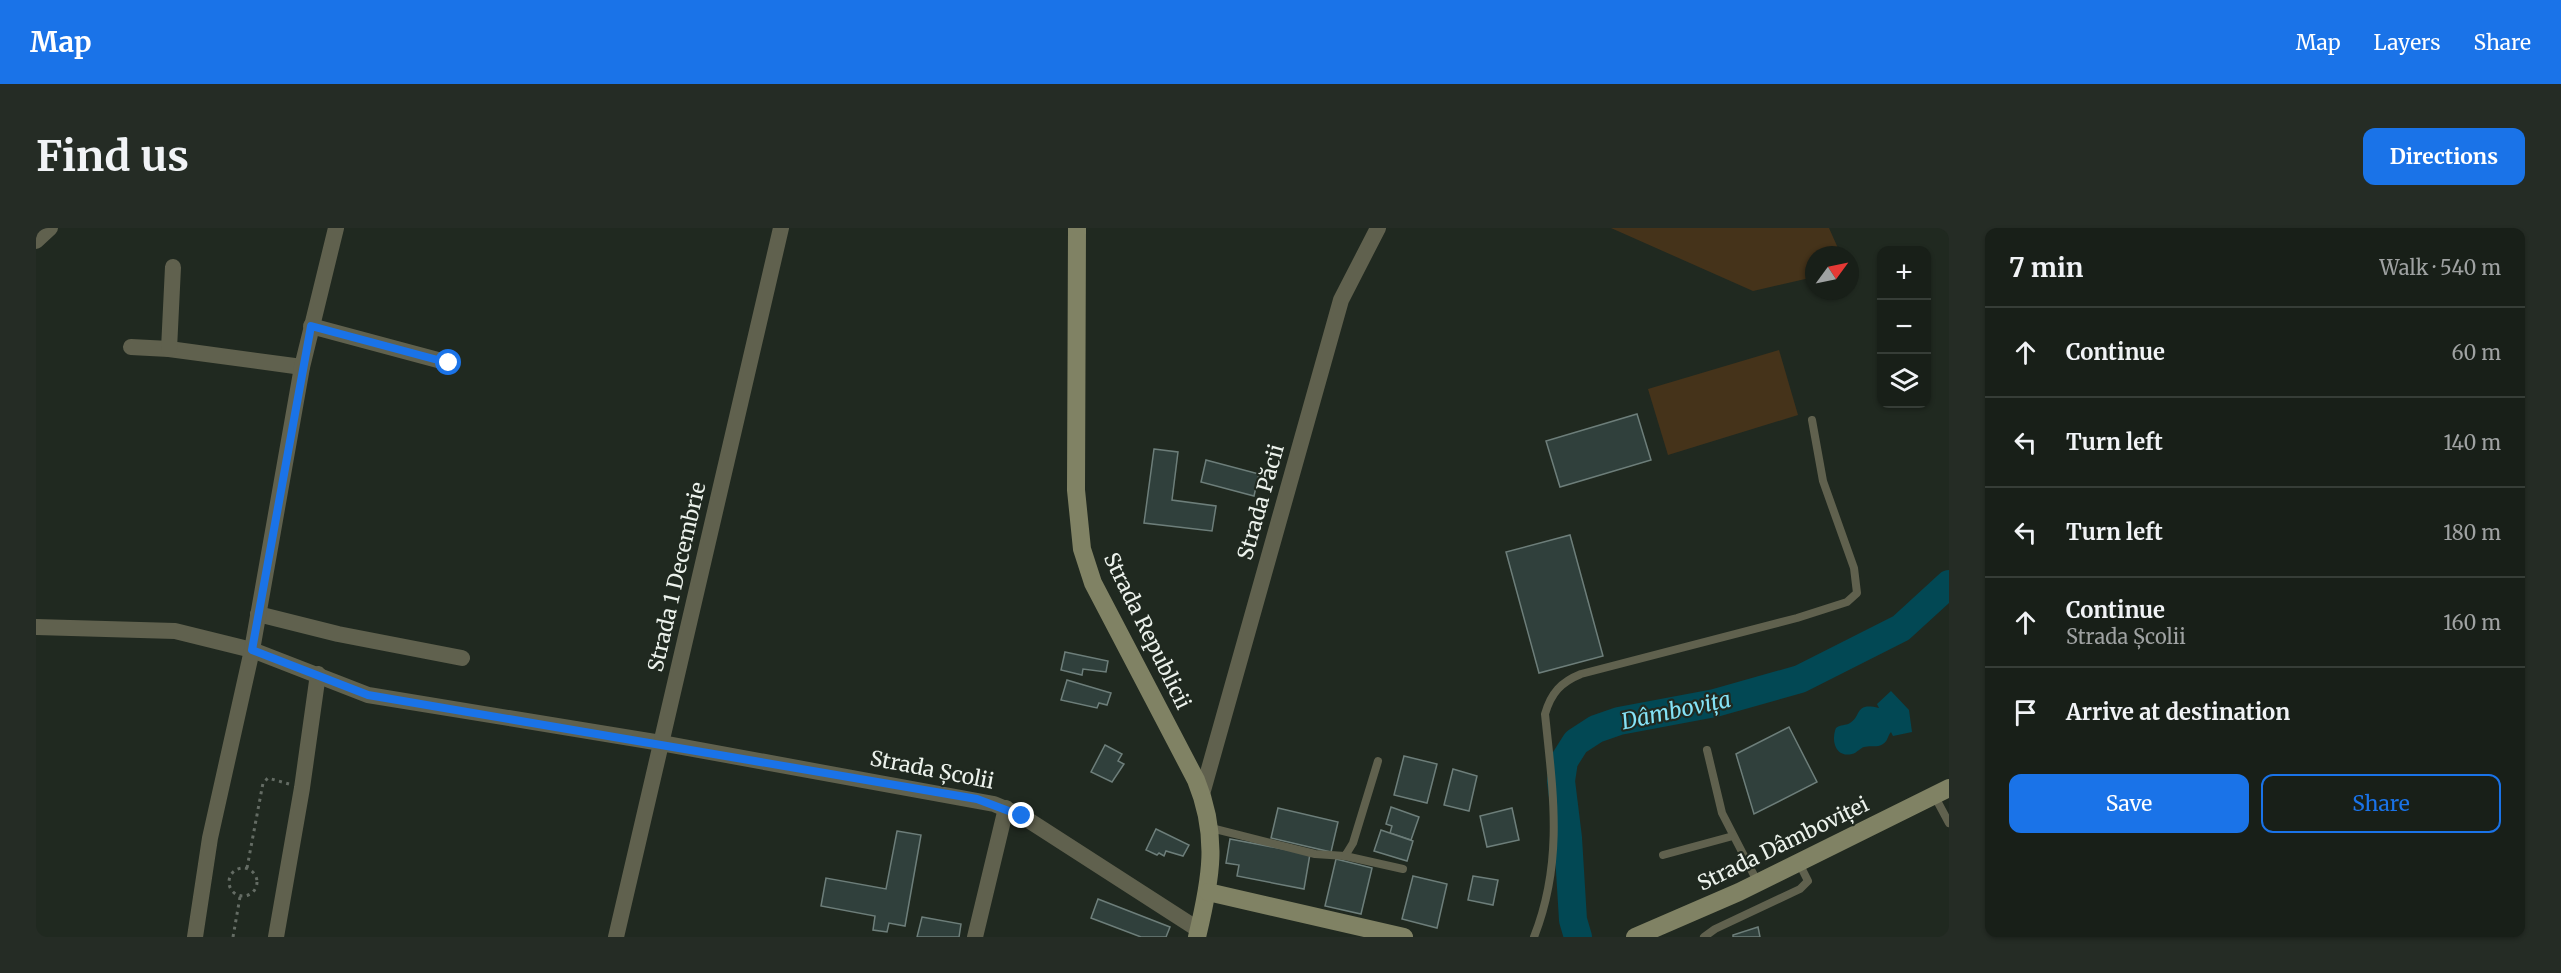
<!DOCTYPE html>
<meta charset="utf-8">
<style>
:root{--surface:#181f18;--page:#252c25;--text:#f1f3f6;--muted:#9fa2a2;--line:#363d37;--accent:#1a73e8}
body{margin:0;font-family:Merriweather,serif;background:var(--page);color:var(--text)}
.controls{position:absolute;right:18px;top:18px;display:grid;overflow:hidden;border-radius:12px;box-shadow:0 2px 4px #0004}
.controls button{width:54px;height:54px;display:grid;place-items:center;padding:0;border:0;border-bottom:2px solid var(--line);background:var(--surface);color:var(--text);font:30px sans-serif}
.compass{position:absolute;left:1769px;top:18px;width:54px;height:54px;border-radius:50%;background:var(--surface);box-shadow:0 2px 4px #0004;rotate:57deg}
.stop{position:absolute;width:18px;height:18px;margin:-14px;border:4px solid #1a73e8;border-radius:50%;background:#fff}
.stop.end{background:#1a73e8;border-color:#fff;box-shadow:0 2px 6px #0008}
.list{margin:0;padding:0;list-style:none}
h2{display:flex;justify-content:space-between;align-items:center;height:78px;margin:0;padding:0 24px;font-size:26px}
h2 small{font-size:20px;font-weight:400;color:var(--muted)}
.list li{display:grid;grid-template-columns:39px 1fr auto;gap:18px;align-items:center;box-sizing:border-box;height:90px;padding:0 24px;border-top:2px solid var(--line)}
.list b{display:block;font-size:22px;white-space:nowrap}
.list p{margin:0;font-size:20px;white-space:nowrap;color:var(--muted)}
.list em{font-size:20px;font-style:normal;color:var(--muted)}
.actions{display:flex;gap:12px;padding:18px 24px}
.actions a{flex:1;padding:14px 0;border:2px solid var(--accent);border-radius:12px;text-align:center;font-size:21px;color:var(--accent)}
.actions .main{background:var(--accent);color:#fff}
.icon{flex:none;width:33px;height:33px;fill:none;stroke:currentColor;stroke-width:2;stroke-linecap:round;stroke-linejoin:round}
.map{position:relative;flex:none;width:1913px;height:709px;overflow:hidden;border-radius:12px}
header{display:flex;align-items:center;gap:36px;box-sizing:border-box;height:84px;padding:0 30px;background:var(--accent);color:#fff}
header strong{font-size:28px}
nav{display:flex;gap:33px;margin-inline-start:auto;font-size:21px}
.intro{display:flex;align-items:center;justify-content:space-between;box-sizing:border-box;height:144px;padding:0 36px}
h1{margin:0;font-size:42px}
.button{padding:15px 27px;border-radius:12px;background:var(--accent);color:#fff;font-size:21px;font-weight:700}
main{display:flex;gap:36px;padding:0 36px}
aside{flex:1;background:var(--surface);border-radius:12px;box-shadow:0 2px 4px #0004}
.map>svg:first-child{display:block}
.green{fill:#45331a}
.water{fill:#024854}
.lines{fill:none;stroke-linecap:round;stroke-linejoin:round}
.river{stroke:#024854;stroke-width:28}
.building{fill:#30403c;stroke:#6d7e7a;stroke-width:1.5}
.path{stroke:#646c64;stroke-width:3;stroke-dasharray:3 4.5;stroke-linecap:butt}
.lane{stroke:#60614e;stroke-width:8}
.street{stroke:#60614e;stroke-width:16}
.secondary{stroke:#808264;stroke-width:18}
.route{stroke:#1a73e8;stroke-width:8}
.labels{text-anchor:middle;stroke-width:4.5;stroke-linejoin:round;paint-order:stroke}
.street-label{font-size:21px;fill:#ecf2ec;stroke:#202920}
.water-label{font-size:22px;font-style:italic;fill:#84e2f6;stroke:#202920}
</style>
<header>
<strong>Map</strong>
<nav><a>Map</a><a>Layers</a><a>Share</a></nav>
</header>
<div class="intro"><h1>Find us</h1><a class="button">Directions</a></div>
<main>
<div class="map">
<svg width="1913" height="709" viewBox="0 0 1913 709">
<rect width="100%" height="100%" fill="#202920"/>
<g class="green">
<path d="M 1575,0 L 1793,0 L 1805,27 L 1778,27 L 1778,49 L 1717,63 Z"/>
<path d="M 1743,122 L 1762,187 L 1632,227 L 1612,161 Z"/>
</g>
<path class="water" d="M 1855,463 L 1873,482 L 1876,504 L 1857,508 L 1855,504 C 1851,509 1852,513 1847,516 C 1841,520 1835,517 1828,519 C 1824,520 1821,525 1816,526 C 1799,530 1795,512 1800,500 C 1805,496 1809,498 1814,495 C 1826,488 1818,474 1843,480 L 1841,476 Z"/>
<g class="lines">
<path class="river" d="M 1542,709 L 1537,692 L 1532,610 L 1525,553 L 1528,533 L 1540,514 L 1560,501 L 1583,493 L 1679,475 L 1764,451 L 1865,400 L 1913,356"/>
</g>
<g class="building">
<path d="M 1601,186 L 1615,232 L 1524,259 L 1510,213 Z"/>
<path d="M 1118,221 L 1142,224 L 1136,272 L 1180,278 L 1176,303 L 1108,295 Z"/>
<path d="M 1170,232 L 1223,246 L 1218,268 L 1165,254 Z"/>
<path d="M 1534,307 L 1567,428 L 1503,445 L 1470,324 Z"/>
<path d="M 1029,424 L 1072,433 L 1070,444 L 1047,441 L 1046,447 L 1025,442 Z"/>
<path d="M 1031,452 L 1075,465 L 1071,477 L 1063,475 L 1061,480 L 1025,472 Z"/>
<path d="M 1753,499 L 1781,554 L 1718,586 L 1700,526 Z"/>
<path d="M 1069,517 L 1086,526 L 1082,533 L 1088,536 L 1076,554 L 1055,544 Z"/>
<path d="M 1368,528 L 1401,536 L 1391,575 L 1358,567 Z"/>
<path d="M 1417,541 L 1441,548 L 1433,583 L 1408,577 Z"/>
<path d="M 1355,579 L 1383,589 L 1375,612 L 1354,605 L 1356,598 L 1350,596 Z"/>
<path d="M 1242,580 L 1302,594 L 1295,624 L 1235,610 Z"/>
<path d="M 1476,580 L 1483,612 L 1451,619 L 1444,588 Z"/>
<path d="M 1120,601 L 1153,617 L 1147,628 L 1130,623 L 1128,628 L 1123,625 L 1121,627 L 1110,622 Z"/>
<path d="M 1345,602 L 1377,613 L 1371,633 L 1338,623 Z"/>
<path d="M 861,603 L 885,607 L 869,698 L 853,695 L 851,704 L 837,702 L 839,688 L 785,678 L 790,650 L 850,661 Z"/>
<path d="M 1194,611 L 1274,626 L 1268,661 L 1201,648 L 1203,637 L 1190,635 Z"/>
<path d="M 1300,631 L 1336,640 L 1325,686 L 1289,678 Z"/>
<path d="M 1377,648 L 1411,656 L 1401,700 L 1366,691 Z"/>
<path d="M 1437,648 L 1462,652 L 1457,677 L 1432,672 Z"/>
<path d="M 1062,671 L 1134,699 L 1130,709 L 1105,709 L 1055,690 Z"/>
<path d="M 886,689 L 925,696 L 923,709 L 881,709 Z"/>
<path d="M 1722,699 L 1724,709 L 1697,709 L 1697,707 Z"/>
</g>
<g class="lines">
<g class="path">
<circle cx="207" cy="654" r="14"/>
<path d="M 211,640 L 227,555 L 232,550 L 253,556"/>
<path d="M 197,709 L 204,669"/>
</g>
<g class="lane">
<path d="M 1671,522 L 1686,585 L 1722,655"/>
<path d="M 1898,567 L 1913,595"/>
<path d="M 1175,600 L 1279,626 L 1309,628 L 1317,615 L 1342,533"/>
<path d="M 1627,627 L 1697,608"/>
<path d="M 1309,628 L 1367,641"/>
<path d="M 1498,709 C 1528,633 1517,564 1509,486 C 1515,465 1525,454 1545,446 L 1761,390 L 1811,374 L 1821,365 L 1818,340 L 1787,253 L 1776,192"/>
<path d="M 1668,709 L 1679,701 L 1764,661 L 1772,653 L 1763,635"/>
</g>
<g class="street">
<path d="M 0,13 L 14,0"/>
<path d="M 275,98 L 413,135"/>
<path d="M 95,119 L 133,121 L 266,139"/>
<path d="M 133,121 L 137,39"/>
<path d="M 222,386 L 302,406 L 426,430"/>
<path d="M 0,399 L 139,403 L 216,422 L 332,467 L 625,515 L 958,576 L 986,588 L 1163,702"/>
<path d="M 1166,566 L 1305,72 L 1342,0"/>
<path d="M 159,709 L 174,610 L 216,422 L 266,139 L 300,0"/>
<path d="M 240,709 L 266,560 L 282,446"/>
<path d="M 580,709 L 745,0"/>
<path d="M 939,709 L 970,580"/>
</g>
<g class="secondary">
<path d="M 1041,0 L 1040,262 L 1046,321 L 1057,355 L 1160,552 C 1183,608 1175,651 1161,709"/>
<path d="M 1172,664 L 1368,709"/>
<path d="M 1599,709 L 1703,664 L 1913,560"/>
</g>
</g>
<g class="lines">
<path class="route" d="M 413,135 L 275,98 L 216,422 L 332,467 L 941,571 L 986,588"/>
</g>
<g class="labels">
<g class="street-label">
<text transform="translate(1225 274) rotate(-74)" y="7">Strada Păcii</text>
<text transform="translate(641 349) rotate(-77)" y="7">Strada 1 Decembrie</text>
<text transform="translate(1111 403) rotate(64)" y="7">Strada Republicii</text>
<text transform="translate(896 542) rotate(11)" y="7">Strada Școlii</text>
<text transform="translate(1747 616) rotate(-26)" y="7">Strada Dâmboviței</text>
</g>
<g class="water-label">
<text transform="translate(1640 482) rotate(-12)" y="8">Dâmbovița</text>
</g>
</g>
</svg>
<div class="controls">
<button>+</button>
<button>−</button>
<button><svg class="icon" aria-label="layers" viewBox="0 0 24 24"><path d="M12 4l9 5-9 5-9-5zM3 14l9 5 9-5"/></svg></button>
</div>
<svg class="compass" viewBox="-18 -18 36 36"><path d="M0-13l5 13h-10z" fill="#e53935"/><path d="M0 13l5-13h-10z" fill="#9fa2a2"/></svg>
<div class="stop" style="left:413px;top:135px"></div>
<div class="stop end" style="left:986px;top:588px"></div>
</div>
<aside>
<h2>7 min<small>Walk · 540 m</small></h2>
<ul class="list">
<li><svg class="icon" aria-label="ahead" viewBox="0 0 24 24"><path d="M12 20V5M6 11l6-6 6 6"/></svg><div><b>Continue</b></div><em>60 m</em></li>
<li><svg class="icon" aria-label="left" viewBox="0 0 24 24"><path d="M17 20v-9H6M10 6l-5 5 5 5"/></svg><div><b>Turn left</b></div><em>140 m</em></li>
<li><svg class="icon" aria-label="left" viewBox="0 0 24 24"><path d="M17 20v-9H6M10 6l-5 5 5 5"/></svg><div><b>Turn left</b></div><em>180 m</em></li>
<li><svg class="icon" aria-label="ahead" viewBox="0 0 24 24"><path d="M12 20V5M6 11l6-6 6 6"/></svg><div><b>Continue</b><p>Strada Școlii</p></div><em>160 m</em></li>
<li><svg class="icon" aria-label="arrive" viewBox="0 0 24 24"><path d="M6 21V4h12l-3 4 3 4H6"/></svg><div><b>Arrive at destination</b></div></li>
</ul>
<div class="actions"><a class="main">Save</a><a>Share</a></div>
</aside>
</main>
